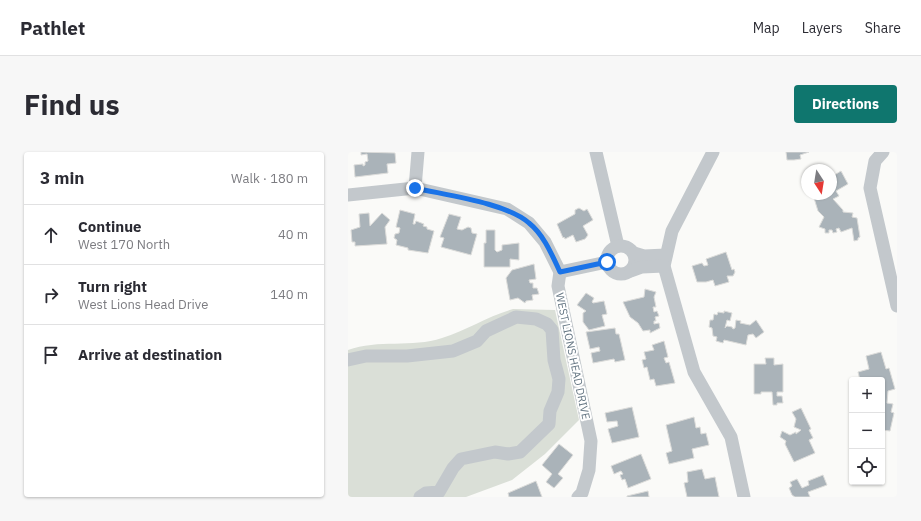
<!DOCTYPE html>
<meta charset="utf-8">
<style>
:root{--surface:#fff;--page:#f7f7f7;--text:#2b2b33;--muted:#7c7c81;--line:#e1e1e2;--accent:#0f766e}
body{margin:0;font-family:"IBM Plex Sans",sans-serif;background:var(--page);color:var(--text)}
.controls{position:absolute;right:12px;bottom:12px;display:grid;overflow:hidden;border-radius:4px;box-shadow:0 1px 3px #0004}
.controls button{width:36px;height:36px;display:grid;place-items:center;padding:0;border:0;border-bottom:1px solid var(--line);background:var(--surface);color:var(--text);font:20px sans-serif}
.compass{position:absolute;left:453px;top:12px;width:36px;height:36px;border-radius:50%;background:var(--surface);box-shadow:0 1px 3px #0004;rotate:168deg}
.stop{position:absolute;width:12px;height:12px;margin:-9px;border:3px solid #1a73e8;border-radius:50%;background:#fff}
.stop.end{background:#1a73e8;border-color:#fff;box-shadow:0 1px 4px #0008}
.list{margin:0;padding:0;list-style:none}
h2{display:flex;justify-content:space-between;align-items:center;height:52px;margin:0;padding:0 16px;font-size:17px}
h2 small{font-size:13px;font-weight:400;color:var(--muted)}
.list li{display:grid;grid-template-columns:26px 1fr auto;gap:12px;align-items:center;box-sizing:border-box;height:60px;padding:0 16px;border-top:1px solid var(--line)}
.list b{display:block;font-size:15px;white-space:nowrap}
.list p{margin:0;font-size:13px;white-space:nowrap;color:var(--muted)}
.list em{font-size:13px;font-style:normal;color:var(--muted)}
.icon{flex:none;width:22px;height:22px;fill:none;stroke:currentColor;stroke-width:2;stroke-linecap:round;stroke-linejoin:round}
.map{position:relative;flex:none;width:549px;height:345px;overflow:hidden;border-radius:4px}
header{display:flex;align-items:center;gap:24px;box-sizing:border-box;height:56px;padding:0 20px;background:var(--surface);border-bottom:1px solid var(--line)}
header strong{font-size:19px}
nav{display:flex;gap:22px;margin-inline-start:auto;font-size:14px}
.intro{display:flex;align-items:center;justify-content:space-between;box-sizing:border-box;height:96px;padding:0 24px}
h1{margin:0;font-size:28px}
.button{padding:10px 18px;border-radius:4px;background:var(--accent);color:#fff;font-size:14px;font-weight:700}
main{display:flex;gap:24px;padding:0 24px}
aside{flex:1;background:var(--surface);border-radius:4px;box-shadow:0 1px 3px #0004}
.map>svg:first-child{display:block}
.green{fill:#dadfd7}
.building{fill:#aab3b9;stroke:#dcdcda}
.lines{fill:none;stroke-linecap:round;stroke-linejoin:round}
.minor{stroke:#c3c8cc;stroke-width:13}
.route{stroke:#1a73e8;stroke-width:5}
.labels{text-anchor:middle;stroke-width:4;stroke-linejoin:round;paint-order:stroke}
.street-label{font-size:11px;fill:#657683;stroke:#fff}
</style>
<header>
<strong>Pathlet</strong>
<nav><a>Map</a><a>Layers</a><a>Share</a></nav>
</header>
<div class="intro"><h1>Find us</h1><a class="button">Directions</a></div>
<main>
<aside>
<h2>3 min<small>Walk · 180 m</small></h2>
<ul class="list">
<li><svg class="icon" aria-label="ahead" viewBox="0 0 24 24"><path d="M12 20V5M6 11l6-6 6 6"/></svg><div><b>Continue</b><p>West 170 North</p></div><em>40 m</em></li>
<li><svg class="icon" aria-label="right" viewBox="0 0 24 24"><path d="M7 20v-9h11M14 6l5 5-5 5"/></svg><div><b>Turn right</b><p>West Lions Head Drive</p></div><em>140 m</em></li>
<li><svg class="icon" aria-label="arrive" viewBox="0 0 24 24"><path d="M6 21V4h12l-3 4 3 4H6"/></svg><div><b>Arrive at destination</b></div></li>
</ul>
</aside>
<div class="map">
<svg width="549" height="345" viewBox="0 0 549 345">
<rect width="100%" height="100%" fill="#fafaf8"/>
<path class="green" d="M 165,157 L 207,158 L 231,268 L 197,302 L 164,328 L 118,345 L 0,345 L 0,198 C 30,187 64,196 94,186 C 119,178 140,164 165,157 Z"/>
<g class="building">
<path d="M 13,0 L 47,1 L 48,11 L 39,12 L 40,21 L 7,25 L 6,13 L 15,12 L 15,14 L 17,13 L 17,10 L 20,9 L 19,2 L 13,3 Z"/>
<path d="M 438,0 L 461,0 L 452,3 L 453,7 L 446,8 L 439,8 Z"/>
<path d="M 493,19 L 500,32 L 488,39 L 491,44 L 485,47 L 495,58 L 495,60 L 505,61 L 504,65 L 509,66 L 512,85 L 510,86 L 510,88 L 506,89 L 504,76 L 493,80 L 491,76 L 488,77 L 489,80 L 485,81 L 484,78 L 481,78 L 481,81 L 477,81 L 477,77 L 471,75 L 476,65 L 470,59 L 465,43 L 464,42 L 483,42 L 483,25 Z"/>
<path d="M 231,56 L 236,59 L 239,57 L 245,68 L 235,74 L 240,83 L 237,87 L 228,90 L 225,83 L 217,87 L 216,85 L 215,86 L 209,72 L 227,62 L 227,58 Z"/>
<path d="M 52,58 L 67,62 L 65,72 L 67,72 L 68,69 L 76,72 L 75,74 L 79,75 L 79,77 L 86,79 L 80,101 L 60,98 L 60,96 L 48,93 L 49,88 L 46,86 L 47,82 L 51,81 L 52,76 L 48,75 Z"/>
<path d="M 21,61 L 22,74 L 34,61 L 42,68 L 37,75 L 39,92 L 7,94 L 7,90 L 4,90 L 3,78 L 12,75 L 11,62 Z"/>
<path d="M 101,62 L 113,65 L 109,77 L 114,78 L 120,75 L 123,76 L 124,81 L 129,82 L 123,103 L 93,95 L 96,86 L 92,85 Z"/>
<path d="M 138,78 L 147,78 L 147,98 L 149,100 L 154,98 L 154,93 L 171,91 L 171,108 L 162,107 L 162,115 L 136,115 L 136,91 L 138,91 Z"/>
<path d="M 378,100 L 384,118 L 386,117 L 387,120 L 385,124 L 379,124 L 381,130 L 367,134 L 365,128 L 358,130 L 349,130 L 344,114 L 354,111 L 356,114 L 360,113 L 358,107 Z"/>
<path d="M 186,112 L 188,127 L 181,128 L 182,131 L 185,131 L 185,136 L 189,136 L 191,142 L 184,143 L 185,148 L 178,149 L 177,151 L 170,146 L 162,148 L 158,126 L 164,118 Z"/>
<path d="M 297,137 L 308,140 L 306,145 L 308,155 L 305,155 L 306,160 L 309,159 L 311,164 L 307,165 L 308,169 L 306,169 L 306,172 L 311,171 L 312,176 L 302,181 L 302,178 L 295,179 L 290,171 L 282,165 L 275,150 L 296,145 Z"/>
<path d="M 238,141 L 246,146 L 244,150 L 245,151 L 256,149 L 259,162 L 254,163 L 257,174 L 241,178 L 235,170 L 235,161 L 238,159 L 229,153 Z"/>
<path d="M 376,159 L 384,161 L 382,169 L 379,168 L 377,176 L 379,174 L 384,175 L 385,177 L 387,176 L 388,168 L 393,169 L 392,171 L 402,173 L 408,168 L 416,180 L 408,186 L 405,182 L 400,183 L 398,193 L 376,188 L 375,191 L 368,189 L 369,185 L 365,184 L 364,176 L 361,175 L 362,168 L 365,168 L 366,162 L 369,163 L 370,160 L 376,161 Z"/>
<path d="M 267,176 L 268,182 L 271,182 L 277,208 L 267,210 L 266,207 L 245,211 L 243,201 L 252,199 L 251,195 L 242,197 L 238,180 Z"/>
<path d="M 316,189 L 320,205 L 316,206 L 318,211 L 321,210 L 327,231 L 308,234 L 306,227 L 302,228 L 299,215 L 296,216 L 294,208 L 298,207 L 296,200 L 306,198 L 304,193 Z"/>
<path d="M 533,200 L 538,217 L 541,216 L 547,237 L 540,239 L 539,251 L 545,252 L 543,260 L 546,261 L 542,279 L 534,278 L 534,228 L 512,228 L 510,220 L 521,217 L 518,204 Z"/>
<path d="M 417,206 L 426,206 L 426,213 L 435,212 L 435,240 L 429,240 L 429,244 L 434,244 L 435,251 L 429,251 L 429,253 L 425,253 L 424,240 L 413,240 L 413,242 L 406,242 L 406,212 L 418,212 Z"/>
<path d="M 284,255 L 291,285 L 264,291 L 260,277 L 270,274 L 269,269 L 259,270 L 257,261 Z"/>
<path d="M 453,256 L 463,277 L 461,278 L 465,286 L 461,288 L 467,301 L 446,310 L 437,292 L 438,289 L 432,285 L 434,279 L 442,283 L 448,280 L 448,282 L 453,278 L 446,275 L 448,267 L 444,260 Z"/>
<path d="M 346,265 L 348,276 L 352,275 L 353,282 L 358,281 L 361,293 L 344,297 L 346,306 L 321,312 L 318,301 L 324,299 L 318,273 Z"/>
<path d="M 211,292 L 225,303 L 210,322 L 215,326 L 206,336 L 198,330 L 204,322 L 194,313 Z"/>
<path d="M 293,302 L 303,327 L 280,336 L 277,327 L 274,328 L 272,323 L 275,322 L 273,319 L 266,322 L 263,314 Z"/>
<path d="M 354,317 L 357,327 L 367,325 L 371,345 L 339,345 L 336,331 L 340,330 L 339,320 Z"/>
<path d="M 475,323 L 479,333 L 460,340 L 462,345 L 447,345 L 444,343 L 441,336 L 444,334 L 442,330 L 449,327 L 454,336 L 461,333 L 460,329 Z"/>
<path d="M 188,329 L 194,345 L 161,345 L 160,341 Z"/>
<path d="M 300,339 L 301,345 L 279,345 L 279,344 Z"/>
</g>
<g class="lines">
<g class="minor">
<path d="M 248,0 L 270,94"/>
<path d="M 365,0 L 324,79 L 316,114 L 346,220 L 383,285 L 396,345"/>
<path d="M 535,0 L 527,9 L 522,36 L 549,154"/>
<path d="M 67,36 L 70,0"/>
<path d="M 0,43 L 67,36 L 159,57 L 181,71 L 197,90 L 212,120 L 210,134 L 243,289 L 241,318 L 234,341 L 230,345"/>
<circle cx="273" cy="108" r="14"/>
<path d="M 286,101 L 296,104 L 318,103"/>
<path d="M 283,119 L 294,115 L 316,114"/>
<path d="M 212,120 L 259,110"/>
<path d="M 0,208 L 18,204 L 59,204 L 105,199 L 129,189 L 138,179 L 168,165 L 188,167 L 199,172 L 204,178 L 206,208 L 211,227 L 210,240 L 202,259 L 201,272 L 172,300 L 160,302 L 147,300 L 113,307 L 105,316 L 91,340 L 78,341 L 72,345"/>
</g>
</g>
<g class="lines">
<path class="route" d="M 67,36 C 97,43 159,51 181,71 C 196,83 204,103 212,120 L 259,110"/>
</g>
<g class="labels">
<g class="street-label">
<text transform="translate(225 204) rotate(78)" y="4">WEST LIONS HEAD DRIVE</text>
</g>
</g>
</svg>
<div class="controls">
<button>+</button>
<button>−</button>
<button><svg class="icon" aria-label="locate" viewBox="0 0 24 24"><circle cx="12" cy="12" r="6"/><path d="M12 2v4M12 18v4M2 12h4M18 12h4"/></svg></button>
</div>
<svg class="compass" viewBox="-18 -18 36 36"><path d="M0-13l5 13h-10z" fill="#e53935"/><path d="M0 13l5-13h-10z" fill="#7c7c81"/></svg>
<div class="stop" style="left:259px;top:110px"></div>
<div class="stop end" style="left:67px;top:36px"></div>
</div>
</main>
